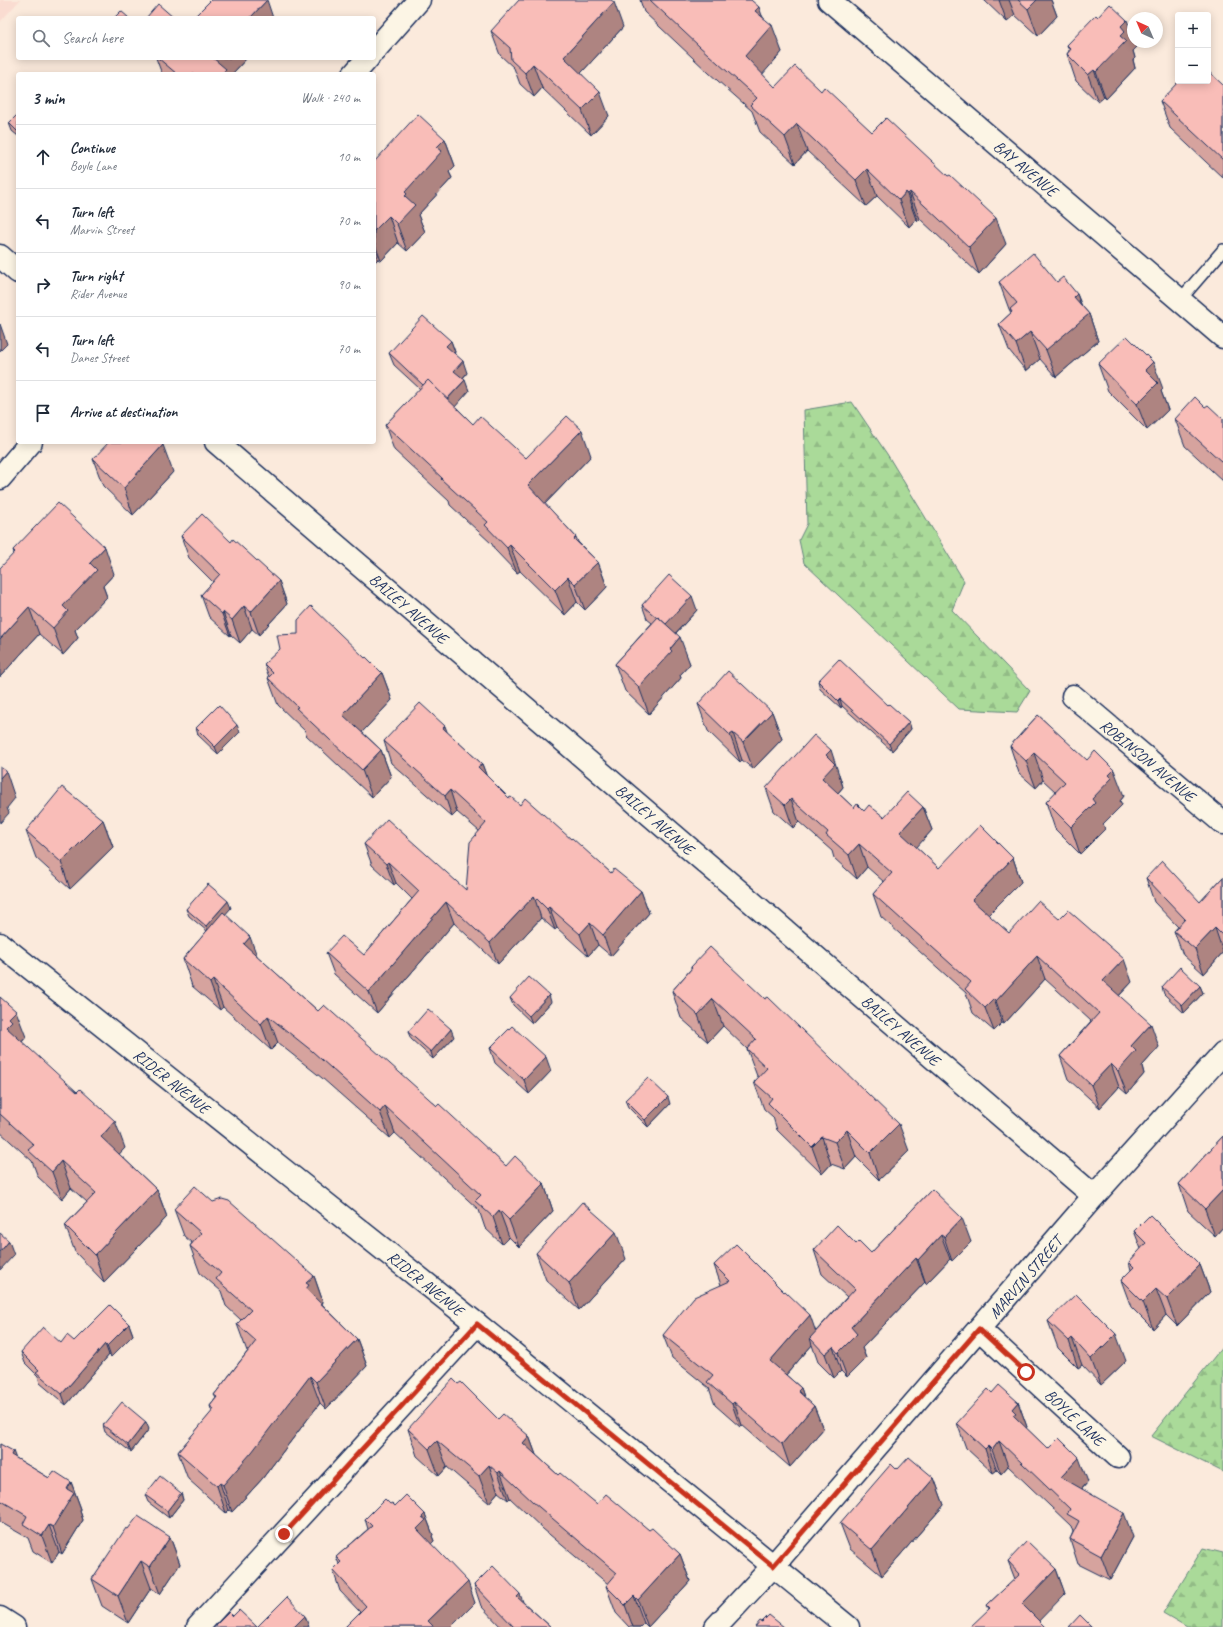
<!DOCTYPE html>
<meta charset="utf-8">
<style>
:root{--surface:#fff;--page:#f2f2f3;--text:#1f2937;--muted:#747a83;--line:#e0e1e3}
body{margin:0;font-family:Caveat,sans-serif;background:var(--page);color:var(--text)}
.controls{position:absolute;right:12px;top:12px;display:grid;overflow:hidden;border-radius:4px;box-shadow:0 2px 10px #0003}
.controls button{width:36px;height:36px;display:grid;place-items:center;padding:0;border:0;border-bottom:1px solid var(--line);background:var(--surface);color:var(--text);font:20px sans-serif}
.compass{position:absolute;left:1127px;top:12px;width:36px;height:36px;border-radius:50%;background:var(--surface);box-shadow:0 2px 10px #0003;rotate:316deg}
.stop{position:absolute;width:12px;height:12px;margin:-9px;border:3px solid #c8321e;border-radius:50%;background:#fff}
.stop.end{background:#c8321e;border-color:#fff;box-shadow:0 1px 4px #0008}
.list{margin:0;padding:0;list-style:none}
h2{display:flex;justify-content:space-between;align-items:center;height:52px;margin:0;padding:0 16px;font-size:17px}
h2 small{font-size:13px;font-weight:400;color:var(--muted)}
.list li{display:grid;grid-template-columns:26px 1fr auto;gap:12px;align-items:center;box-sizing:border-box;height:64px;padding:0 16px;border-top:1px solid var(--line)}
.list b{display:block;font-size:15px;white-space:nowrap}
.list p{margin:0;font-size:13px;white-space:nowrap;color:var(--muted)}
.list em{font-size:13px;font-style:normal;color:var(--muted)}
.icon{flex:none;width:22px;height:22px;fill:none;stroke:currentColor;stroke-width:2;stroke-linecap:round;stroke-linejoin:round}
.map{position:relative;flex:none;width:1223px;height:1627px;overflow:hidden}
.search{position:absolute;background:var(--surface);box-shadow:0 2px 10px #0003;left:16px;top:16px;width:360px;height:44px;display:flex;align-items:center;gap:10px;box-sizing:border-box;padding:0 14px;border-radius:4px;color:var(--muted);font-size:15px}
.panel{position:absolute;background:var(--surface);box-shadow:0 2px 10px #0003;left:16px;top:72px;width:360px;height:372px;border-radius:4px}
.map>svg:first-child{display:block}
.built{fill:#fadcd1}
.forest{fill:url(#forest-firs);stroke:#62847c}
.lines{fill:none;stroke-linecap:round;stroke-linejoin:round}
.service-casing{stroke:#1b2f5e;stroke-width:14}
.minor-casing{stroke:#1b2f5e;stroke-width:25}
.tertiary-casing{stroke:#1b2f5e;stroke-width:25}
.service{stroke:#fcf5e5;stroke-width:11}
.minor{stroke:#fcf5e5;stroke-width:22}
.tertiary{stroke:#fcf5e5;stroke-width:22}
.wall{fill:#d6a39e;stroke:#1b2f5e}
.shaded-wall{fill:#ae8481;stroke:#1b2f5e}
.building{fill:#f9bdb8;stroke:#1b2f5e}
.route{stroke:#c8321e;stroke-width:5}
.labels{text-anchor:middle;stroke-width:3;stroke-linejoin:round;paint-order:stroke}
.street-label{font-size:16px;fill:#1b2f5e;stroke:#fcf5e5}
</style>
<div class="map">
<svg width="1223" height="1627" viewBox="0 0 1223 1627">
<defs>
<pattern id="forest-firs" width="22" height="20" patternUnits="userSpaceOnUse"><rect width="22" height="20" fill="#aada99"/><path d="M5 1l3.5 6h-7zM16 11l3.5 6h-7z" fill="#92bb86"/></pattern>
</defs>
<rect width="100%" height="100%" fill="#fbeadc"/>
<filter id="ink" filterUnits="userSpaceOnUse"><feTurbulence type="fractalNoise" baseFrequency=".025" numOctaves="2"/><feDisplacementMap in="SourceGraphic" scale="8" xChannelSelector="R" yChannelSelector="G"/><feConvolveMatrix kernelMatrix="1 2 1 2 8 2 1 2 1" color-interpolation-filters="sRGB"/></filter>
<g filter="url(#ink)">
<path class="built" d="M 0,0 L 20,0 L 0,22 Z"/>
<g class="forest">
<path d="M 852,402 L 887,454 L 964,581 L 952,610 L 1030,691 L 1017,712 L 959,709 L 804,563 L 799,540 L 807,524 L 804,410 Z"/>
<path d="M 1223,1346 L 1223,1472 L 1151,1436 Z"/>
<path d="M 1203,1548 L 1223,1553 L 1223,1627 L 1187,1627 L 1163,1613 Z"/>
</g>
<g class="lines">
<defs>
<path id="service" d="M 1180,300 L 1223,250"/>
<g id="minor">
<path d="M 829,0 L 1223,337"/>
<path d="M 374,51 L 419,0"/>
<path d="M 354,74 L 368,58"/>
<path d="M 0,256 L 18,272"/>
<path d="M 216,442 L 1094,1196"/>
<path d="M 0,478 L 31,442"/>
<path d="M 1073,696 L 1223,823"/>
<path d="M 979,1329 L 1118,1457"/>
<path d="M 0,1618 L 14,1627"/>
<path d="M 198,1627 L 477,1324"/>
<path d="M 716,1627 L 773,1566 L 1094,1196 L 1223,1053"/>
</g>
<path id="tertiary" d="M 0,944 L 477,1324 L 848,1627"/>
</defs>
<use href="#service" class="service-casing"/>
<use href="#minor" class="minor-casing"/>
<use href="#tertiary" class="tertiary-casing"/>
<use href="#service" class="service"/>
<use href="#minor" class="minor"/>
<use href="#tertiary" class="tertiary"/>
</g>
<g class="wall">
<path d="M 640,0 L 751,0 L 763,17 L 782,52 L 762,74 L 775,87 L 821,91 L 872,132 L 1006,244 L 979,274 L 920,219 L 918,221 L 916,219 L 909,227 L 877,196 L 866,206 L 807,151 L 795,164 L 760,132 L 752,111 L 709,73 L 644,12 Z"/>
<path d="M 984,0 L 1051,0 L 1057,16 L 1038,36 L 1015,15 L 1007,22 Z"/>
<path d="M 623,27 L 581,73 L 609,116 L 591,135 L 542,88 L 534,97 L 520,84 L 514,68 L 500,55 L 491,31 Z"/>
<path d="M 1067,45 L 1137,47 L 1133,51 L 1135,58 L 1133,60 L 1135,68 L 1106,99 L 1104,97 L 1098,102 L 1076,81 L 1067,54 L 1069,51 Z"/>
<path d="M 156,58 L 247,58 L 232,74 L 162,74 Z"/>
<path d="M 1223,85 L 1223,178 L 1170,128 L 1160,101 Z"/>
<path d="M 18,114 L 18,136 L 12,131 L 9,123 Z"/>
<path d="M 445,139 L 455,166 L 449,172 L 452,178 L 418,215 L 425,232 L 407,251 L 398,243 L 381,261 L 378,259 L 374,263 L 374,162 Z"/>
<path d="M 999,282 L 1057,282 L 1077,294 L 1082,306 L 1089,314 L 1098,341 L 1056,377 L 1040,359 L 1026,371 L 1009,350 L 999,324 L 1011,313 L 1009,309 Z"/>
<path d="M 451,341 L 455,352 L 454,354 L 467,373 L 463,378 L 469,391 L 455,406 L 473,424 L 526,458 L 591,456 L 545,504 L 576,537 L 578,542 L 598,562 L 607,587 L 585,610 L 577,602 L 565,615 L 520,571 L 517,573 L 495,550 L 492,544 L 450,505 L 449,501 L 394,450 L 385,425 L 420,389 L 394,365 L 389,353 Z"/>
<path d="M 1098,364 L 1163,389 L 1161,391 L 1168,410 L 1147,430 L 1108,391 Z"/>
<path d="M 1205,407 L 1223,419 L 1223,481 L 1185,446 L 1175,419 Z"/>
<path d="M 93,459 L 173,472 L 133,515 L 103,486 Z"/>
<path d="M 181,536 L 231,542 L 279,581 L 287,604 L 259,635 L 252,629 L 240,643 L 231,635 L 230,636 L 209,617 L 201,595 L 213,582 L 189,558 Z"/>
<path d="M 13,550 L 114,574 L 103,586 L 107,597 L 75,630 L 78,638 L 63,655 L 39,634 L 0,677 L 14,553 Z"/>
<path d="M 642,605 L 697,610 L 676,633 L 690,664 L 680,675 L 681,678 L 649,714 L 625,691 L 615,664 L 652,623 L 647,619 Z"/>
<path d="M 298,634 L 365,658 L 382,673 L 392,700 L 362,732 L 381,750 L 391,777 L 372,797 L 306,735 L 305,731 L 278,705 L 268,678 L 269,677 L 264,664 Z"/>
<path d="M 818,681 L 888,705 L 909,722 L 911,729 L 892,751 L 842,706 L 841,708 L 820,689 Z"/>
<path d="M 698,704 L 772,712 L 782,739 L 753,769 L 742,760 L 740,762 L 708,731 Z"/>
<path d="M 1038,715 L 1124,796 L 1120,801 L 1122,805 L 1103,824 L 1105,829 L 1080,854 L 1055,829 L 1046,802 L 1056,792 L 1043,780 L 1036,788 L 1019,773 L 1010,746 Z"/>
<path d="M 196,728 L 240,732 L 218,754 L 198,735 Z"/>
<path d="M 447,732 L 482,764 L 486,775 L 509,798 L 520,805 L 571,839 L 611,873 L 641,891 L 649,913 L 611,956 L 598,945 L 588,956 L 557,928 L 555,930 L 541,918 L 498,964 L 454,923 L 377,1013 L 334,974 L 326,953 L 364,955 L 412,899 L 396,883 L 394,885 L 372,865 L 364,844 L 466,890 L 479,831 L 457,812 L 452,817 L 391,763 L 384,741 Z"/>
<path d="M 839,774 L 843,787 L 838,793 L 854,808 L 884,817 L 923,807 L 932,830 L 916,847 L 939,868 L 1013,858 L 1021,882 L 988,915 L 1009,933 L 1132,982 L 1119,996 L 1159,1047 L 1142,1066 L 1144,1074 L 1127,1094 L 1119,1087 L 1100,1108 L 1068,1079 L 1060,1056 L 1091,1021 L 1045,979 L 1004,1024 L 1002,1023 L 994,1031 L 973,1013 L 966,993 L 881,917 L 873,894 L 884,882 L 867,867 L 857,879 L 834,858 L 832,851 L 799,822 L 793,828 L 774,811 L 766,788 Z"/>
<path d="M 103,820 L 113,847 L 70,889 L 36,858 L 26,831 Z"/>
<path d="M 1223,877 L 1223,952 L 1204,974 L 1183,955 L 1174,931 L 1178,927 L 1154,902 L 1146,878 L 1200,902 Z"/>
<path d="M 231,908 L 225,914 L 257,956 L 318,1011 L 437,1106 L 506,1166 L 544,1184 L 553,1211 L 519,1247 L 509,1237 L 502,1244 L 485,1228 L 479,1210 L 395,1133 L 390,1138 L 322,1078 L 278,1043 L 271,1050 L 223,1007 L 220,1010 L 192,986 L 183,959 L 207,931 L 189,916 L 186,909 Z"/>
<path d="M 691,967 L 909,1151 L 879,1180 L 856,1157 L 845,1169 L 831,1164 L 822,1174 L 777,1130 L 773,1117 L 764,1109 L 754,1082 L 759,1077 L 757,1076 L 747,1049 L 723,1026 L 708,1042 L 681,1018 L 672,991 L 691,969 Z"/>
<path d="M 1200,986 L 1203,993 L 1184,1013 L 1164,994 L 1162,987 Z"/>
<path d="M 0,997 L 26,1037 L 22,1042 L 125,1148 L 119,1154 L 157,1190 L 167,1217 L 104,1282 L 75,1252 L 65,1225 L 87,1202 L 71,1188 L 62,1199 L 38,1177 L 32,1161 L 0,1132 Z"/>
<path d="M 510,998 L 551,1002 L 532,1023 L 513,1005 Z"/>
<path d="M 408,1032 L 454,1037 L 433,1059 L 411,1039 Z"/>
<path d="M 490,1048 L 551,1071 L 529,1094 L 495,1063 Z"/>
<path d="M 625,1100 L 670,1104 L 648,1127 L 628,1107 Z"/>
<path d="M 1223,1136 L 1223,1227 L 1215,1236 L 1188,1211 L 1179,1184 Z"/>
<path d="M 932,1189 L 971,1242 L 952,1261 L 950,1259 L 926,1284 L 925,1282 L 862,1348 L 866,1358 L 847,1377 L 841,1371 L 834,1378 L 818,1362 L 812,1345 L 786,1375 L 801,1388 L 804,1397 L 814,1406 L 823,1429 L 790,1467 L 742,1425 L 740,1427 L 715,1405 L 709,1388 L 672,1358 L 663,1335 L 721,1285 L 714,1265 L 816,1331 L 847,1297 L 822,1274 L 814,1250 L 856,1244 L 871,1253 Z"/>
<path d="M 213,1202 L 314,1276 L 323,1302 L 322,1304 L 357,1339 L 367,1366 L 326,1409 L 320,1403 L 262,1479 L 232,1512 L 229,1510 L 226,1513 L 188,1479 L 178,1452 L 212,1412 L 210,1406 L 216,1398 L 214,1395 L 248,1351 L 247,1351 L 237,1324 L 241,1320 L 226,1306 L 221,1291 L 200,1273 L 190,1246 L 192,1243 L 184,1236 L 174,1209 Z"/>
<path d="M 1134,1231 L 1200,1265 L 1210,1292 L 1177,1326 L 1166,1315 L 1153,1329 L 1131,1307 L 1121,1280 L 1131,1270 L 1129,1262 L 1141,1249 Z"/>
<path d="M 536,1253 L 626,1259 L 579,1310 L 546,1280 Z"/>
<path d="M 1048,1321 L 1126,1361 L 1101,1385 L 1082,1365 L 1078,1368 L 1058,1348 Z"/>
<path d="M 129,1324 L 133,1335 L 111,1357 L 109,1355 L 66,1405 L 40,1383 L 38,1376 L 25,1363 L 21,1352 L 74,1341 Z"/>
<path d="M 1018,1402 L 1027,1427 L 1026,1428 L 1048,1449 L 1088,1482 L 1082,1489 L 1133,1537 L 1110,1580 L 1078,1564 L 1070,1539 L 1073,1532 L 1071,1526 L 1008,1466 L 1001,1474 L 997,1470 L 993,1473 L 966,1448 L 957,1423 Z"/>
<path d="M 498,1419 L 529,1436 L 536,1455 L 558,1475 L 597,1504 L 649,1530 L 680,1554 L 690,1581 L 648,1627 L 644,1623 L 640,1627 L 629,1627 L 616,1613 L 606,1586 L 608,1584 L 543,1529 L 510,1498 L 508,1500 L 498,1492 L 489,1503 L 447,1467 L 439,1476 L 417,1456 L 408,1429 Z"/>
<path d="M 103,1425 L 149,1429 L 131,1452 L 105,1432 Z"/>
<path d="M 0,1444 L 16,1458 L 49,1478 L 71,1482 L 81,1509 L 80,1511 L 83,1520 L 62,1554 L 59,1552 L 52,1563 L 33,1551 L 28,1538 L 0,1522 Z"/>
<path d="M 896,1469 L 934,1478 L 944,1505 L 882,1576 L 850,1549 L 840,1523 Z"/>
<path d="M 181,1493 L 183,1500 L 169,1518 L 148,1502 L 145,1495 Z"/>
<path d="M 390,1504 L 425,1514 L 433,1535 L 432,1536 L 434,1541 L 431,1544 L 475,1603 L 451,1627 L 345,1627 L 360,1612 L 340,1591 L 333,1570 L 339,1564 L 336,1557 L 368,1529 L 365,1519 Z"/>
<path d="M 128,1529 L 170,1537 L 180,1564 L 160,1594 L 151,1588 L 128,1623 L 102,1606 L 92,1579 Z"/>
<path d="M 1008,1561 L 1056,1569 L 1065,1594 L 989,1609 L 987,1605 L 1015,1579 Z"/>
<path d="M 474,1585 L 523,1602 L 551,1627 L 501,1627 L 481,1606 Z"/>
</g>
<g class="shaded-wall">
<path d="M 267,0 L 273,18 L 250,18 Z"/>
<path d="M 999,0 L 1009,0 L 1015,15 L 1007,22 Z"/>
<path d="M 1037,0 L 1051,0 L 1057,16 L 1038,36 L 1028,9 Z"/>
<path d="M 614,2 L 623,27 L 573,82 L 564,57 Z"/>
<path d="M 759,7 L 767,30 L 772,25 L 782,52 L 755,83 L 745,56 L 755,11 Z"/>
<path d="M 1127,20 L 1133,37 L 1133,42 L 1135,42 L 1137,47 L 1133,51 L 1135,58 L 1133,60 L 1135,68 L 1106,99 L 1096,72 L 1120,36 L 1121,26 Z"/>
<path d="M 213,58 L 247,58 L 232,74 L 219,74 Z"/>
<path d="M 533,64 L 542,88 L 534,97 L 525,73 Z"/>
<path d="M 1094,70 L 1104,97 L 1098,102 L 1088,75 Z"/>
<path d="M 600,92 L 609,116 L 591,135 L 582,110 Z"/>
<path d="M 797,124 L 807,151 L 795,164 L 785,137 Z"/>
<path d="M 445,139 L 455,166 L 449,172 L 452,178 L 418,215 L 425,232 L 407,251 L 397,224 L 405,196 L 405,192 L 437,147 Z"/>
<path d="M 867,169 L 877,196 L 866,206 L 856,180 Z"/>
<path d="M 906,192 L 916,219 L 909,227 L 899,200 Z"/>
<path d="M 910,192 L 920,219 L 918,221 L 908,194 Z"/>
<path d="M 389,216 L 398,243 L 381,261 L 374,242 L 374,231 Z"/>
<path d="M 996,218 L 1006,244 L 979,274 L 969,247 Z"/>
<path d="M 374,247 L 378,259 L 374,263 Z"/>
<path d="M 1077,294 L 1085,317 L 1089,314 L 1098,341 L 1056,377 L 1046,350 L 1074,297 Z"/>
<path d="M 0,324 L 7,344 L 0,351 Z"/>
<path d="M 1030,332 L 1040,359 L 1026,371 L 1016,344 Z"/>
<path d="M 451,341 L 455,352 L 450,358 L 446,346 Z"/>
<path d="M 463,361 L 467,373 L 459,382 L 454,371 Z"/>
<path d="M 1153,362 L 1163,389 L 1161,391 L 1168,410 L 1147,430 L 1137,404 L 1145,370 Z"/>
<path d="M 465,380 L 469,391 L 448,415 L 444,403 Z"/>
<path d="M 582,430 L 591,456 L 538,511 L 528,485 Z"/>
<path d="M 163,445 L 173,472 L 133,515 L 124,488 Z"/>
<path d="M 510,545 L 520,571 L 517,573 L 507,548 Z"/>
<path d="M 105,547 L 114,574 L 103,586 L 107,597 L 75,630 L 78,638 L 63,655 L 53,628 L 63,606 L 90,563 Z"/>
<path d="M 598,562 L 607,587 L 585,610 L 575,584 Z"/>
<path d="M 568,577 L 577,602 L 565,615 L 555,590 Z"/>
<path d="M 279,581 L 287,604 L 259,635 L 251,612 Z"/>
<path d="M 692,596 L 697,610 L 669,640 L 664,625 Z"/>
<path d="M 244,606 L 252,629 L 240,643 L 232,620 Z"/>
<path d="M 29,607 L 39,634 L 0,677 L 0,639 Z"/>
<path d="M 223,612 L 231,635 L 230,636 L 222,614 Z"/>
<path d="M 680,637 L 690,664 L 680,675 L 681,678 L 649,714 L 639,687 Z"/>
<path d="M 382,673 L 392,700 L 353,742 L 343,715 Z"/>
<path d="M 840,699 L 842,706 L 841,708 L 838,701 Z"/>
<path d="M 772,712 L 782,739 L 753,769 L 743,742 Z"/>
<path d="M 909,722 L 911,729 L 892,751 L 889,744 Z"/>
<path d="M 237,725 L 240,732 L 218,754 L 215,747 Z"/>
<path d="M 445,726 L 453,748 L 443,728 Z"/>
<path d="M 733,733 L 742,760 L 740,762 L 730,735 Z"/>
<path d="M 381,750 L 391,777 L 372,797 L 362,770 Z"/>
<path d="M 831,750 L 843,787 L 830,802 L 822,778 L 826,755 Z"/>
<path d="M 1034,753 L 1043,780 L 1036,788 L 1026,761 Z"/>
<path d="M 482,764 L 490,785 L 478,767 Z"/>
<path d="M 1114,770 L 1124,796 L 1120,801 L 1122,805 L 1103,824 L 1105,829 L 1080,854 L 1071,827 L 1109,775 Z"/>
<path d="M 6,771 L 15,798 L 7,808 L 9,813 L 0,823 L 0,778 Z"/>
<path d="M 450,790 L 457,812 L 452,817 L 445,796 Z"/>
<path d="M 791,799 L 799,822 L 793,828 L 785,805 Z"/>
<path d="M 923,807 L 932,830 L 909,856 L 900,832 Z"/>
<path d="M 103,820 L 113,847 L 70,889 L 61,862 Z"/>
<path d="M 859,844 L 867,867 L 857,879 L 849,855 Z"/>
<path d="M 1013,858 L 1021,882 L 980,923 L 972,900 Z"/>
<path d="M 388,862 L 396,883 L 394,885 L 386,864 Z"/>
<path d="M 641,891 L 649,913 L 611,956 L 603,935 Z"/>
<path d="M 534,896 L 541,918 L 498,964 L 490,943 Z"/>
<path d="M 228,901 L 231,908 L 209,933 L 206,926 Z"/>
<path d="M 446,902 L 454,923 L 377,1013 L 369,992 Z"/>
<path d="M 549,907 L 557,928 L 555,930 L 547,909 Z"/>
<path d="M 590,923 L 598,945 L 588,956 L 580,934 Z"/>
<path d="M 1215,928 L 1223,952 L 1204,974 L 1195,949 Z"/>
<path d="M 250,937 L 260,964 L 244,944 Z"/>
<path d="M 1037,956 L 1045,979 L 1004,1024 L 996,1001 Z"/>
<path d="M 1124,959 L 1132,982 L 1111,1004 L 1103,981 Z"/>
<path d="M 213,980 L 223,1007 L 220,1010 L 210,983 Z"/>
<path d="M 1200,986 L 1203,993 L 1184,1013 L 1182,1005 Z"/>
<path d="M 549,995 L 551,1002 L 532,1023 L 529,1016 Z"/>
<path d="M 713,999 L 723,1026 L 708,1042 L 698,1015 Z"/>
<path d="M 994,999 L 1002,1023 L 994,1031 L 985,1008 Z"/>
<path d="M 16,1011 L 26,1037 L 20,1044 L 6,1027 L 9,1018 Z"/>
<path d="M 268,1016 L 278,1043 L 271,1050 L 261,1024 Z"/>
<path d="M 1151,1024 L 1159,1047 L 1142,1066 L 1144,1074 L 1127,1094 L 1118,1071 L 1131,1046 Z"/>
<path d="M 451,1029 L 454,1037 L 433,1059 L 431,1052 Z"/>
<path d="M 546,1057 L 551,1071 L 529,1094 L 524,1080 Z"/>
<path d="M 1111,1064 L 1119,1087 L 1100,1108 L 1091,1085 Z"/>
<path d="M 668,1097 L 670,1104 L 648,1127 L 645,1120 Z"/>
<path d="M 385,1106 L 395,1133 L 390,1138 L 380,1112 Z"/>
<path d="M 115,1121 L 125,1148 L 110,1164 L 101,1137 Z"/>
<path d="M 899,1124 L 909,1151 L 879,1180 L 870,1153 Z"/>
<path d="M 847,1130 L 856,1157 L 845,1169 L 835,1142 Z"/>
<path d="M 822,1137 L 831,1164 L 822,1174 L 812,1147 Z"/>
<path d="M 61,1161 L 71,1188 L 62,1199 L 52,1172 Z"/>
<path d="M 544,1184 L 553,1211 L 519,1247 L 509,1220 Z"/>
<path d="M 157,1190 L 167,1217 L 104,1282 L 95,1255 Z"/>
<path d="M 1223,1190 L 1223,1227 L 1215,1236 L 1205,1209 Z"/>
<path d="M 499,1210 L 509,1237 L 502,1244 L 493,1217 Z"/>
<path d="M 962,1218 L 971,1242 L 952,1261 L 944,1237 Z"/>
<path d="M 616,1232 L 626,1259 L 579,1310 L 569,1283 Z"/>
<path d="M 941,1235 L 950,1259 L 926,1284 L 918,1260 Z"/>
<path d="M 9,1241 L 14,1255 L 0,1270 L 0,1252 Z"/>
<path d="M 916,1258 L 925,1282 L 862,1348 L 866,1358 L 847,1377 L 838,1353 L 851,1327 Z"/>
<path d="M 1200,1265 L 1210,1292 L 1177,1326 L 1167,1299 Z"/>
<path d="M 314,1276 L 323,1302 L 318,1308 L 306,1289 L 306,1283 Z"/>
<path d="M 1156,1289 L 1166,1315 L 1153,1329 L 1143,1302 Z"/>
<path d="M 810,1315 L 818,1338 L 810,1338 L 812,1345 L 778,1384 L 770,1361 Z"/>
<path d="M 129,1324 L 133,1335 L 111,1357 L 107,1346 Z"/>
<path d="M 1116,1334 L 1126,1361 L 1101,1385 L 1091,1359 Z"/>
<path d="M 1072,1338 L 1082,1365 L 1078,1368 L 1069,1341 Z"/>
<path d="M 357,1339 L 367,1366 L 326,1409 L 316,1382 Z"/>
<path d="M 105,1344 L 109,1355 L 66,1405 L 62,1394 Z"/>
<path d="M 833,1347 L 841,1371 L 834,1378 L 825,1354 Z"/>
<path d="M 310,1376 L 320,1403 L 262,1479 L 232,1512 L 223,1485 Z"/>
<path d="M 801,1388 L 809,1411 L 798,1391 Z"/>
<path d="M 734,1402 L 742,1425 L 740,1427 L 732,1404 Z"/>
<path d="M 1018,1402 L 1027,1427 L 1023,1432 L 1013,1415 L 1012,1409 Z"/>
<path d="M 814,1406 L 823,1429 L 790,1467 L 782,1444 Z"/>
<path d="M 146,1422 L 149,1429 L 131,1452 L 128,1445 Z"/>
<path d="M 529,1436 L 539,1463 L 523,1443 Z"/>
<path d="M 437,1441 L 447,1467 L 439,1476 L 429,1449 Z"/>
<path d="M 999,1441 L 1008,1466 L 1001,1474 L 992,1450 Z"/>
<path d="M 988,1446 L 997,1470 L 993,1473 L 985,1449 Z"/>
<path d="M 13,1451 L 23,1478 L 11,1455 Z"/>
<path d="M 1079,1458 L 1088,1482 L 1070,1501 L 1061,1477 Z"/>
<path d="M 489,1465 L 498,1492 L 489,1503 L 479,1476 Z"/>
<path d="M 500,1471 L 510,1498 L 508,1500 L 498,1473 Z"/>
<path d="M 934,1478 L 944,1505 L 882,1576 L 872,1550 Z"/>
<path d="M 71,1482 L 81,1509 L 80,1511 L 83,1520 L 62,1554 L 53,1527 L 67,1489 Z"/>
<path d="M 220,1483 L 229,1510 L 226,1513 L 217,1486 Z"/>
<path d="M 181,1493 L 183,1500 L 169,1518 L 167,1511 Z"/>
<path d="M 1124,1513 L 1133,1537 L 1110,1580 L 1101,1556 Z"/>
<path d="M 425,1514 L 433,1535 L 432,1536 L 434,1541 L 425,1550 L 417,1529 L 422,1517 Z"/>
<path d="M 49,1525 L 59,1552 L 52,1563 L 42,1536 Z"/>
<path d="M 170,1537 L 180,1564 L 160,1594 L 150,1567 Z"/>
<path d="M 680,1554 L 690,1581 L 648,1627 L 638,1600 Z"/>
<path d="M 141,1561 L 151,1588 L 128,1623 L 118,1596 Z"/>
<path d="M 1056,1569 L 1065,1594 L 1033,1627 L 1022,1604 Z"/>
<path d="M 468,1582 L 475,1603 L 451,1627 L 431,1627 L 428,1621 Z"/>
<path d="M 520,1594 L 528,1615 L 517,1597 Z"/>
<path d="M 634,1596 L 644,1623 L 640,1627 L 633,1627 L 625,1605 Z"/>
<path d="M 305,1616 L 309,1627 L 294,1627 Z"/>
</g>
<g class="building">
<path d="M 211,0 L 267,0 L 250,18 L 193,18 Z"/>
<path d="M 519,0 L 611,0 L 614,2 L 564,57 L 600,92 L 582,110 L 533,64 L 525,73 L 511,60 L 510,48 L 491,31 Z"/>
<path d="M 650,0 L 751,0 L 759,7 L 755,11 L 772,25 L 745,56 L 775,87 L 795,66 L 821,91 L 824,87 L 872,132 L 886,118 L 948,176 L 950,175 L 996,218 L 969,247 L 910,192 L 908,194 L 906,192 L 899,200 L 867,169 L 856,180 L 797,124 L 785,137 L 750,105 L 757,98 L 699,46 Z"/>
<path d="M 1018,0 L 1037,0 L 1028,9 Z"/>
<path d="M 158,4 L 174,18 L 146,18 Z"/>
<path d="M 1110,4 L 1127,20 L 1121,26 L 1125,31 L 1120,36 L 1126,41 L 1096,72 L 1094,70 L 1088,75 L 1067,54 L 1071,49 L 1067,45 L 1096,15 L 1098,17 Z"/>
<path d="M 121,11 L 129,18 L 114,18 Z"/>
<path d="M 158,58 L 213,58 L 226,69 L 222,74 L 177,74 Z"/>
<path d="M 1208,71 L 1223,85 L 1223,160 L 1160,101 L 1179,81 L 1208,81 Z"/>
<path d="M 18,114 L 18,132 L 9,123 Z"/>
<path d="M 418,114 L 445,139 L 437,147 L 442,151 L 405,192 L 407,194 L 405,196 L 415,205 L 397,224 L 389,216 L 374,231 L 374,162 Z"/>
<path d="M 1033,253 L 1057,282 L 1063,277 L 1077,294 L 1074,297 L 1089,314 L 1046,350 L 1030,332 L 1016,344 L 999,324 L 1012,312 L 1010,309 L 1017,303 L 999,282 Z"/>
<path d="M 423,316 L 451,341 L 446,346 L 463,361 L 454,371 L 465,380 L 447,399 L 428,380 L 423,385 L 389,353 Z"/>
<path d="M 1127,336 L 1153,362 L 1145,370 L 1158,383 L 1137,404 L 1098,364 Z"/>
<path d="M 428,380 L 473,424 L 480,416 L 526,458 L 567,416 L 582,430 L 528,485 L 576,537 L 574,539 L 598,562 L 575,584 L 568,577 L 555,590 L 510,545 L 507,548 L 485,525 L 488,522 L 441,479 L 442,478 L 385,425 Z"/>
<path d="M 1195,397 L 1205,407 L 1208,405 L 1223,419 L 1223,460 L 1222,462 L 1175,419 Z"/>
<path d="M 109,442 L 160,442 L 163,445 L 124,488 L 93,459 Z"/>
<path d="M 58,503 L 105,547 L 90,563 L 97,570 L 63,606 L 68,611 L 53,628 L 29,607 L 0,639 L 0,568 L 15,552 L 13,550 Z"/>
<path d="M 202,514 L 231,542 L 233,539 L 279,581 L 251,612 L 244,606 L 232,620 L 223,612 L 222,614 L 201,595 L 220,574 L 181,536 Z"/>
<path d="M 669,575 L 692,596 L 666,624 L 658,617 L 657,618 L 642,605 Z"/>
<path d="M 311,606 L 365,658 L 366,657 L 382,673 L 343,715 L 381,750 L 362,770 L 296,708 L 298,707 L 268,678 L 273,673 L 264,664 L 280,649 L 277,635 L 298,634 L 298,620 Z"/>
<path d="M 658,617 L 680,637 L 670,649 L 672,651 L 639,687 L 615,664 Z"/>
<path d="M 839,659 L 888,705 L 889,704 L 909,722 L 889,744 L 840,699 L 838,701 L 818,681 Z"/>
<path d="M 728,671 L 772,712 L 743,742 L 733,733 L 730,735 L 698,704 Z"/>
<path d="M 420,703 L 445,726 L 443,728 L 482,764 L 478,767 L 509,798 L 511,797 L 520,805 L 525,798 L 571,839 L 572,838 L 611,873 L 614,869 L 641,891 L 603,935 L 590,923 L 580,934 L 549,907 L 547,909 L 534,896 L 490,943 L 446,902 L 369,992 L 326,953 L 342,936 L 364,955 L 419,891 L 388,862 L 386,864 L 364,844 L 387,819 L 466,890 L 470,842 L 486,823 L 450,790 L 445,796 L 384,741 Z"/>
<path d="M 219,705 L 237,725 L 215,747 L 196,728 Z"/>
<path d="M 1038,715 L 1087,760 L 1095,751 L 1114,770 L 1109,775 L 1112,778 L 1092,799 L 1095,803 L 1071,827 L 1046,802 L 1065,782 L 1034,753 L 1026,761 L 1010,746 Z"/>
<path d="M 814,735 L 831,750 L 826,755 L 835,764 L 822,778 L 854,808 L 857,804 L 864,811 L 869,805 L 884,817 L 907,792 L 923,807 L 900,832 L 939,868 L 980,825 L 1013,858 L 972,900 L 1009,933 L 1038,901 L 1059,919 L 1068,910 L 1124,959 L 1103,981 L 1151,1024 L 1131,1046 L 1136,1051 L 1118,1071 L 1111,1064 L 1091,1085 L 1060,1056 L 1099,1013 L 1037,956 L 996,1001 L 994,999 L 985,1008 L 965,989 L 971,982 L 873,894 L 892,873 L 859,844 L 849,855 L 826,835 L 828,832 L 791,799 L 785,805 L 766,788 Z"/>
<path d="M 0,767 L 6,771 L 0,778 Z"/>
<path d="M 62,787 L 103,820 L 61,862 L 26,831 Z"/>
<path d="M 1162,861 L 1200,902 L 1223,877 L 1223,936 L 1215,928 L 1195,949 L 1174,931 L 1185,919 L 1146,878 Z"/>
<path d="M 208,884 L 228,901 L 206,926 L 186,909 Z"/>
<path d="M 223,912 L 250,937 L 244,944 L 318,1011 L 324,1005 L 437,1106 L 439,1104 L 506,1166 L 515,1156 L 544,1184 L 509,1220 L 499,1210 L 493,1217 L 475,1201 L 481,1195 L 385,1106 L 380,1112 L 312,1051 L 268,1016 L 261,1024 L 213,980 L 210,983 L 183,959 Z"/>
<path d="M 710,947 L 765,999 L 768,997 L 899,1124 L 870,1153 L 847,1130 L 835,1142 L 822,1137 L 812,1147 L 768,1103 L 772,1098 L 754,1082 L 767,1068 L 747,1049 L 756,1039 L 713,999 L 698,1015 L 672,991 L 692,968 L 691,967 Z"/>
<path d="M 1180,967 L 1200,986 L 1182,1005 L 1162,987 Z"/>
<path d="M 529,977 L 549,995 L 529,1016 L 510,998 Z"/>
<path d="M 0,997 L 16,1011 L 9,1018 L 12,1021 L 6,1027 L 77,1092 L 80,1089 L 115,1121 L 101,1137 L 157,1190 L 95,1255 L 65,1225 L 96,1193 L 61,1161 L 52,1172 L 28,1150 L 34,1145 L 0,1114 Z"/>
<path d="M 428,1009 L 451,1029 L 431,1052 L 408,1032 Z"/>
<path d="M 512,1026 L 546,1057 L 524,1080 L 490,1048 Z"/>
<path d="M 648,1078 L 668,1097 L 645,1120 L 625,1100 Z"/>
<path d="M 1223,1136 L 1223,1190 L 1205,1209 L 1179,1184 Z"/>
<path d="M 195,1186 L 213,1202 L 222,1199 L 229,1201 L 314,1276 L 306,1283 L 309,1285 L 306,1289 L 357,1339 L 316,1382 L 310,1376 L 252,1452 L 223,1485 L 220,1483 L 217,1486 L 178,1452 L 214,1409 L 210,1406 L 217,1397 L 214,1395 L 256,1341 L 237,1324 L 251,1310 L 216,1279 L 221,1273 L 190,1246 L 201,1233 L 174,1209 Z"/>
<path d="M 932,1189 L 962,1218 L 944,1237 L 941,1235 L 918,1260 L 916,1258 L 851,1327 L 857,1334 L 838,1353 L 833,1347 L 825,1354 L 810,1338 L 855,1289 L 814,1250 L 837,1225 L 856,1244 L 859,1241 L 871,1253 Z"/>
<path d="M 582,1202 L 616,1232 L 569,1283 L 536,1253 Z"/>
<path d="M 1150,1215 L 1200,1265 L 1167,1299 L 1156,1289 L 1143,1302 L 1121,1280 L 1134,1267 L 1129,1262 L 1146,1243 L 1134,1231 Z"/>
<path d="M 0,1233 L 9,1241 L 0,1252 Z"/>
<path d="M 736,1244 L 784,1292 L 785,1291 L 810,1315 L 770,1361 L 801,1388 L 798,1391 L 814,1406 L 782,1444 L 734,1402 L 732,1404 L 707,1382 L 713,1375 L 663,1335 L 694,1297 L 730,1281 L 714,1265 Z"/>
<path d="M 1076,1294 L 1116,1334 L 1091,1359 L 1072,1338 L 1069,1341 L 1048,1321 Z"/>
<path d="M 110,1305 L 129,1324 L 107,1346 L 105,1344 L 62,1394 L 36,1372 L 39,1370 L 21,1352 L 43,1327 L 61,1343 L 67,1335 L 74,1341 Z"/>
<path d="M 453,1379 L 458,1384 L 461,1382 L 498,1419 L 503,1414 L 529,1436 L 523,1443 L 558,1475 L 560,1473 L 597,1504 L 606,1494 L 649,1530 L 652,1528 L 680,1554 L 638,1600 L 634,1596 L 625,1605 L 606,1586 L 617,1573 L 533,1502 L 500,1471 L 498,1473 L 489,1465 L 479,1476 L 437,1441 L 429,1449 L 408,1429 Z"/>
<path d="M 999,1385 L 1018,1402 L 1012,1409 L 1016,1413 L 1013,1415 L 1048,1449 L 1059,1438 L 1079,1458 L 1061,1477 L 1124,1513 L 1101,1556 L 1070,1539 L 1079,1521 L 1067,1514 L 1070,1509 L 999,1441 L 992,1450 L 988,1446 L 985,1449 L 957,1423 L 988,1389 L 992,1393 Z"/>
<path d="M 122,1402 L 146,1422 L 128,1445 L 103,1425 Z"/>
<path d="M 0,1444 L 13,1451 L 11,1455 L 49,1478 L 54,1471 L 71,1482 L 67,1489 L 74,1493 L 53,1527 L 49,1525 L 42,1536 L 23,1524 L 27,1516 L 0,1500 Z"/>
<path d="M 909,1457 L 934,1478 L 872,1550 L 840,1523 L 891,1464 L 896,1469 L 897,1468 L 898,1469 Z"/>
<path d="M 160,1476 L 181,1493 L 167,1511 L 145,1495 Z"/>
<path d="M 406,1495 L 425,1514 L 422,1517 L 426,1520 L 417,1529 L 468,1582 L 428,1621 L 434,1627 L 345,1627 L 366,1606 L 333,1570 L 341,1562 L 336,1557 L 372,1526 L 365,1519 L 385,1499 L 390,1504 L 392,1503 L 395,1506 Z"/>
<path d="M 138,1516 L 170,1537 L 150,1567 L 141,1561 L 118,1596 L 92,1579 L 126,1528 L 128,1529 Z"/>
<path d="M 1027,1541 L 1056,1569 L 1022,1604 L 1045,1627 L 970,1627 L 990,1608 L 987,1605 L 1020,1574 L 1008,1561 Z"/>
<path d="M 493,1566 L 520,1594 L 517,1597 L 551,1627 L 514,1627 L 474,1585 Z"/>
<path d="M 287,1597 L 305,1616 L 294,1627 L 257,1627 Z"/>
<path d="M 239,1610 L 257,1627 L 214,1627 L 229,1612 L 233,1616 Z"/>
<path d="M 769,1615 L 784,1627 L 755,1627 L 760,1621 L 762,1622 Z"/>
<path d="M 1080,1615 L 1092,1627 L 1069,1627 Z"/>
</g>
</g>
<g class="lines" filter="url(#ink)">
<path class="route" d="M 284,1534 L 477,1324 L 773,1566 L 979,1329 L 1026,1372"/>
</g>
<g class="labels">
<g class="street-label">
<text transform="translate(1026 168) rotate(40)" y="6">BAY AVENUE</text>
<text transform="translate(409 608) rotate(41)" y="6">BAILEY AVENUE</text>
<text transform="translate(1148 760) rotate(40)" y="6">ROBINSON AVENUE</text>
<text transform="translate(655 819) rotate(41)" y="6">BAILEY AVENUE</text>
<text transform="translate(901 1030) rotate(41)" y="6">BAILEY AVENUE</text>
<text transform="translate(172 1081) rotate(39)" y="6">RIDER AVENUE</text>
<text transform="translate(1025 1277) rotate(-49)" y="6">MARVIN STREET</text>
<text transform="translate(426 1283) rotate(39)" y="6">RIDER AVENUE</text>
<text transform="translate(1075 1417) rotate(43)" y="6">BOYLE LANE</text>
</g>
</g>
</svg>
<div class="controls">
<button>+</button>
<button>−</button>
</div>
<svg class="compass" viewBox="-18 -18 36 36"><path d="M0-13l5 13h-10z" fill="#e53935"/><path d="M0 13l5-13h-10z" fill="#747a83"/></svg>
<div class="stop" style="left:1026px;top:1372px"></div>
<div class="stop end" style="left:284px;top:1534px"></div>
<div class="search"><svg class="icon" aria-label="search" viewBox="0 0 24 24"><circle cx="10" cy="10" r="6"/><path d="M15 15l6 6"/></svg>Search here</div>
<section class="panel">
<h2>3 min<small>Walk · 240 m</small></h2>
<ul class="list">
<li><svg class="icon" aria-label="ahead" viewBox="0 0 24 24"><path d="M12 20V5M6 11l6-6 6 6"/></svg><div><b>Continue</b><p>Boyle Lane</p></div><em>10 m</em></li>
<li><svg class="icon" aria-label="left" viewBox="0 0 24 24"><path d="M17 20v-9H6M10 6l-5 5 5 5"/></svg><div><b>Turn left</b><p>Marvin Street</p></div><em>70 m</em></li>
<li><svg class="icon" aria-label="right" viewBox="0 0 24 24"><path d="M7 20v-9h11M14 6l5 5-5 5"/></svg><div><b>Turn right</b><p>Rider Avenue</p></div><em>90 m</em></li>
<li><svg class="icon" aria-label="left" viewBox="0 0 24 24"><path d="M17 20v-9H6M10 6l-5 5 5 5"/></svg><div><b>Turn left</b><p>Danes Street</p></div><em>70 m</em></li>
<li><svg class="icon" aria-label="arrive" viewBox="0 0 24 24"><path d="M6 21V4h12l-3 4 3 4H6"/></svg><div><b>Arrive at destination</b></div></li>
</ul>
</section>
</div>
